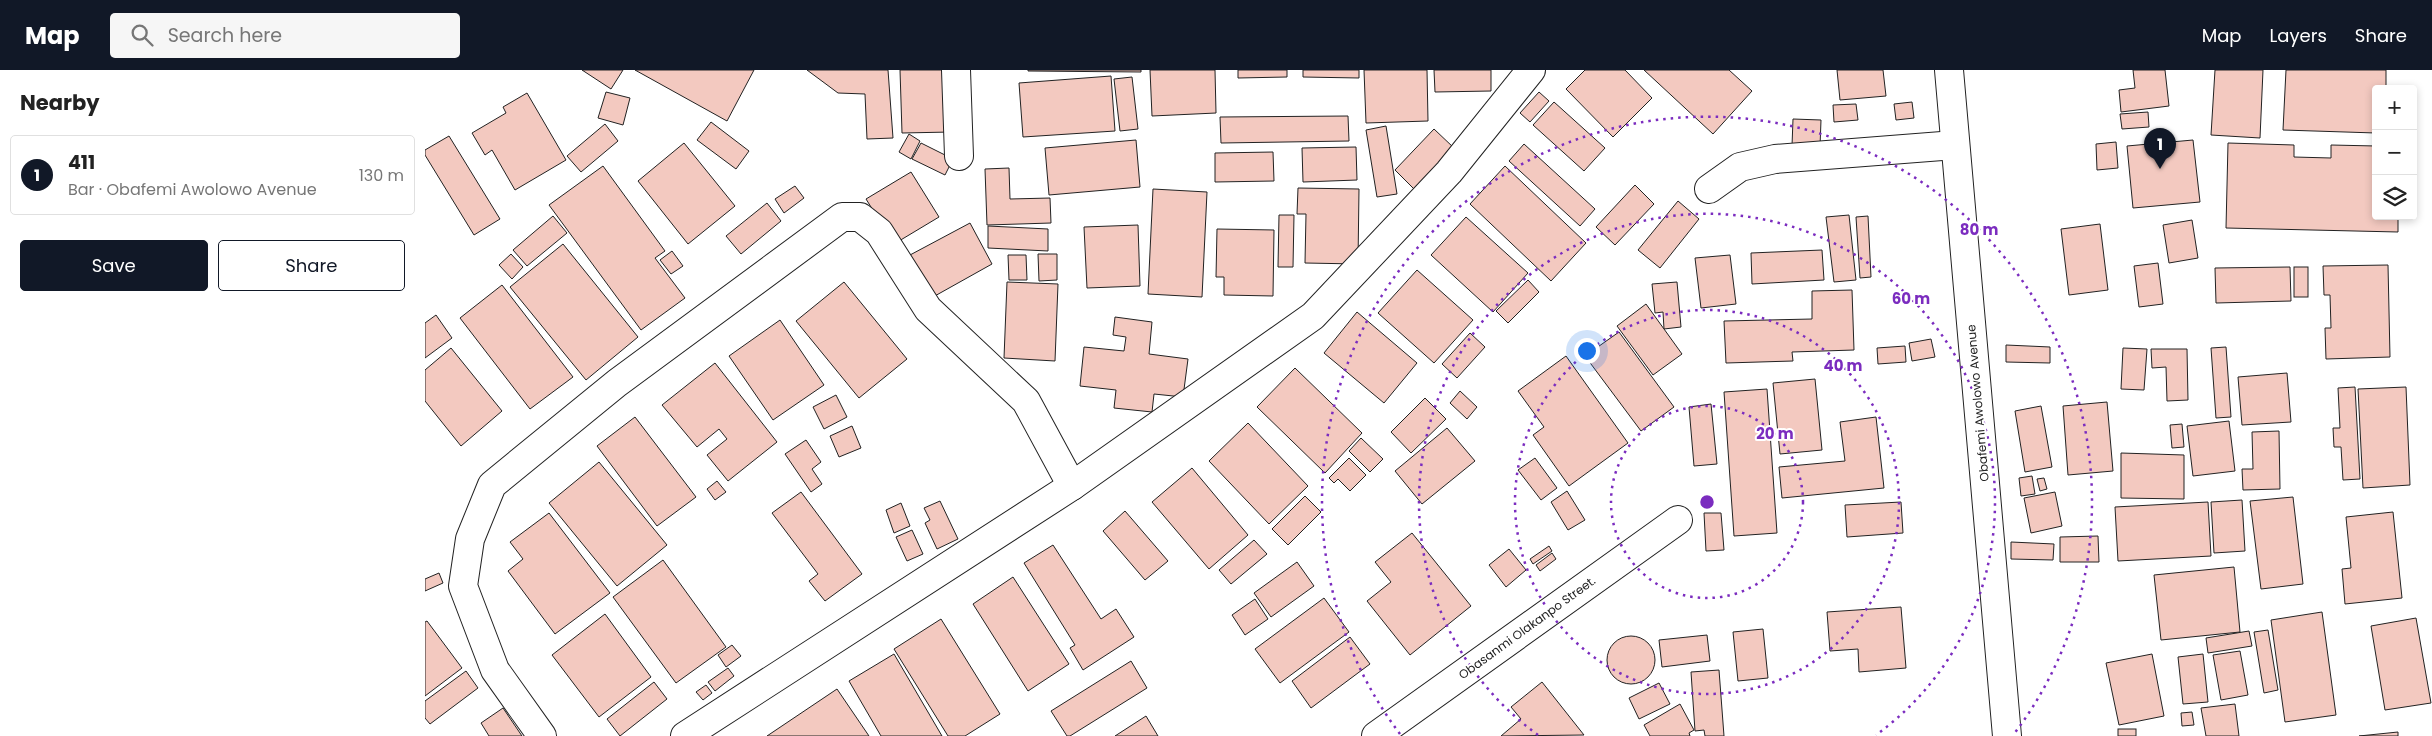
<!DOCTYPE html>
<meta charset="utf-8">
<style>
:root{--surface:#fff;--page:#f6f6f6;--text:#222;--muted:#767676;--line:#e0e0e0;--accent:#111827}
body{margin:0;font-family:Poppins,sans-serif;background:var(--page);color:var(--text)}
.controls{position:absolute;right:15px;top:15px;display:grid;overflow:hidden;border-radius:5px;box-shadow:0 2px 8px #0003}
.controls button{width:45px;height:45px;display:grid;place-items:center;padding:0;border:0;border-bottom:1px solid var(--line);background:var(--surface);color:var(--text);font:25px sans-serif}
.you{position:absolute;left:1161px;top:280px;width:18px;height:18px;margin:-12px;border:4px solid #fff;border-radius:50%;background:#1a73e8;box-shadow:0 0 0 8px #1a73e833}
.badge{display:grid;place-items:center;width:32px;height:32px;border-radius:50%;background:var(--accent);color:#fff;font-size:16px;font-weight:700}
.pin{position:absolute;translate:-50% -41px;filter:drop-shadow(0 1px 2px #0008)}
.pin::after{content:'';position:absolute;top:26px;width:18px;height:15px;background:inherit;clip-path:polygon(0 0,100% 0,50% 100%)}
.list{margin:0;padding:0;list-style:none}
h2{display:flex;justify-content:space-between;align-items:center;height:65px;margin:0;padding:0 20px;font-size:21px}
h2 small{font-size:16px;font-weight:400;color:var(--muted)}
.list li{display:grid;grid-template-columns:32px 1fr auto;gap:15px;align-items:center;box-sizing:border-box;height:80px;margin:0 10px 10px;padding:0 10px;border:1px solid var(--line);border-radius:5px}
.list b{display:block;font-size:19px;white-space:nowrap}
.list p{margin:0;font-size:16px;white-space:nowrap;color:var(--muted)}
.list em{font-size:16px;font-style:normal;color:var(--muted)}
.actions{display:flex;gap:10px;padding:15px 20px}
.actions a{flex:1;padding:11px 0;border:1px solid var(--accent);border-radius:5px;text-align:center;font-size:18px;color:var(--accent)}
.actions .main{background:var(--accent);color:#fff}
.icon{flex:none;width:28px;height:28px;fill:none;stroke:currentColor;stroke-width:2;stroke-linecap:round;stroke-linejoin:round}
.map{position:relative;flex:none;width:2007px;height:666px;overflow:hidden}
header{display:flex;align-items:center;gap:30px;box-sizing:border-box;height:70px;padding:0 25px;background:var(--accent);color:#fff}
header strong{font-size:24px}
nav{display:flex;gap:28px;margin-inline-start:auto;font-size:18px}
.search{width:350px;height:45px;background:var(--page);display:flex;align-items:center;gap:12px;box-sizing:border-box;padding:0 18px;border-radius:5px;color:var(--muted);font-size:19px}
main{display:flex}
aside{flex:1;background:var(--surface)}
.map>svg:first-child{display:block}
.building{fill:#f3c9c0;stroke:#222}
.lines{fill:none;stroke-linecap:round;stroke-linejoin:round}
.minor-casing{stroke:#222;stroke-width:30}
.major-casing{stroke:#222;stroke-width:30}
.minor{stroke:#fff;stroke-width:28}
.major{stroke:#fff;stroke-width:28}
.ring{fill:none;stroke:#7b2cbf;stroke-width:2.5;stroke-dasharray:2.5 5}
.labels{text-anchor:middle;stroke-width:4;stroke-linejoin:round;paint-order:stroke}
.street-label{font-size:12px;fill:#222;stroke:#fff}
.centre{fill:#7b2cbf;stroke:#fff;stroke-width:2.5}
.ring-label{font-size:15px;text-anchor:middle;font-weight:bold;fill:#7b2cbf;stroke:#fff;stroke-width:4;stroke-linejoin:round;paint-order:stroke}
</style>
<header>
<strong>Map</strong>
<div class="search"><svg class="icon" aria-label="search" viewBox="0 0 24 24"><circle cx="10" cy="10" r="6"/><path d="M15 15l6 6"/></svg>Search here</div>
<nav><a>Map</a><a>Layers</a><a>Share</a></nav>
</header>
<main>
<aside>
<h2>Nearby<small></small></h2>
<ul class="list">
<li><span class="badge">1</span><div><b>411</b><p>Bar · Obafemi Awolowo Avenue</p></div><em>130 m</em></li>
</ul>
<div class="actions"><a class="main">Save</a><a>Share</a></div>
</aside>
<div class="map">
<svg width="2007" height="666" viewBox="0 0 2007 666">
<rect width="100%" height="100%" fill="#fff"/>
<g class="building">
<path d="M 157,0 L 198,0 L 186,19 Z"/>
<path d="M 210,0 L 329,0 L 302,51 Z"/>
<path d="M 382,0 L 463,0 L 468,68 L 442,69 L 440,24 L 413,23 Z"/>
<path d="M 475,0 L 524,0 L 526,62 L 477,63 Z"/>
<path d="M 603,0 L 716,0 L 716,2 L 603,1 Z"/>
<path d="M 725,0 L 790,0 L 791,43 L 727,46 Z"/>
<path d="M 813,0 L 862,0 L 862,7 L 813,8 Z"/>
<path d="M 878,0 L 934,0 L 934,8 L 878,7 Z"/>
<path d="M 939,0 L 1002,0 L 1003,51 L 941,53 Z"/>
<path d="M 1009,0 L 1066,0 L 1066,21 L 1010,22 Z"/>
<path d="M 1160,0 L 1200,0 L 1227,28 L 1188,67 L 1141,19 Z"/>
<path d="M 1219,0 L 1304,0 L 1327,21 L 1288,64 Z"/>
<path d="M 1412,0 L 1458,0 L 1461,26 L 1415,30 Z"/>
<path d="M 1708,0 L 1740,0 L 1744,36 L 1696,42 L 1694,20 L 1710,18 Z"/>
<path d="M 1790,0 L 1838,0 L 1835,68 L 1786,65 Z"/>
<path d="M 1861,0 L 1961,0 L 1961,19 L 1951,19 L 1951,63 L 1858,60 Z"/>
<path d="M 686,6 L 690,61 L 598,67 L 594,13 Z"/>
<path d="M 707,7 L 713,59 L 695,61 L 689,9 Z"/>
<path d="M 181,22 L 205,28 L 198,55 L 173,48 Z"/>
<path d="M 1114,22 L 1124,31 L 1105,52 L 1095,43 Z"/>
<path d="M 102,23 L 141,90 L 90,120 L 67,80 L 60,85 L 47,63 L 81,43 L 78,37 Z"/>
<path d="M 1129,32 L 1180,78 L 1159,101 L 1108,55 Z"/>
<path d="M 1487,32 L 1489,48 L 1471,50 L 1469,34 Z"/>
<path d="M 1431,34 L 1433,50 L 1409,52 L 1408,35 Z"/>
<path d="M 1723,42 L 1724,57 L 1697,59 L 1695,44 Z"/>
<path d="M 923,46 L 924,71 L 796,73 L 795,47 Z"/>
<path d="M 1368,49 L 1396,50 L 1395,77 L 1367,76 Z"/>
<path d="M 286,52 L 324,81 L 311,99 L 272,70 Z"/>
<path d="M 180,54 L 193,71 L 156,102 L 142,86 Z"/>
<path d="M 961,56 L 972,124 L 952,127 L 941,60 Z"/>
<path d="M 1009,59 L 1029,78 L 989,119 L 970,100 Z"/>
<path d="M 484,64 L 495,71 L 486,89 L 474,82 Z"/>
<path d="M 24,66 L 75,149 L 49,165 L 0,85 L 0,80 Z"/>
<path d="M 711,70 L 715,117 L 624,125 L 620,78 Z"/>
<path d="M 1768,70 L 1775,132 L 1708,138 L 1702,76 Z"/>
<path d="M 1691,72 L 1693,98 L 1672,100 L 1671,74 Z"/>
<path d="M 259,73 L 310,136 L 263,174 L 213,111 Z"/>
<path d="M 496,73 L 528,89 L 520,105 L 487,89 Z"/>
<path d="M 1803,73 L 1869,75 L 1869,87 L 1906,88 L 1906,75 L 1951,76 L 1951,146 L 1973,146 L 1973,162 L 1801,158 Z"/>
<path d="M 1099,74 L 1170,139 L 1155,156 L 1084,91 Z"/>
<path d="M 931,77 L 932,110 L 878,112 L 877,78 Z"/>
<path d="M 848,82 L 849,111 L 790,112 L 790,83 Z"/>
<path d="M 178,96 L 240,181 L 230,188 L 260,228 L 216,260 L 124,135 Z"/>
<path d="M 1080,96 L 1161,173 L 1126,211 L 1045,134 Z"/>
<path d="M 584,98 L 585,129 L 625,128 L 626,153 L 562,155 L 560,99 Z"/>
<path d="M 486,102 L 514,147 L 469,174 L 441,129 Z"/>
<path d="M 1210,115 L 1229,134 L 1190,175 L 1171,157 Z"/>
<path d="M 370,116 L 379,128 L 359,143 L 350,129 Z"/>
<path d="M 873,118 L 934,119 L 933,194 L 880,193 L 881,144 L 872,144 Z"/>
<path d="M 728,119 L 782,122 L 777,227 L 723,224 Z"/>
<path d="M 1253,131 L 1274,149 L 1235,198 L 1213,180 Z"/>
<path d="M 342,133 L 356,151 L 316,184 L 301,166 Z"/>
<path d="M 854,145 L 869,145 L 868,197 L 853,197 Z"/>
<path d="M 1424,145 L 1431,210 L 1409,212 L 1401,147 Z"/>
<path d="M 128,146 L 142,163 L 102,196 L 88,180 Z"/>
<path d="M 1443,146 L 1446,207 L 1435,208 L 1431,147 Z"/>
<path d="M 1041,147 L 1103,203 L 1068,242 L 1006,185 Z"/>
<path d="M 1767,150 L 1773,188 L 1744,193 L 1738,155 Z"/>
<path d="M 545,153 L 567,194 L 508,227 L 485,185 Z"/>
<path d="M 1675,154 L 1683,220 L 1644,225 L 1636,159 Z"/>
<path d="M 713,155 L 715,216 L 662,218 L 659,157 Z"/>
<path d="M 563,156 L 623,159 L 623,181 L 563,178 Z"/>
<path d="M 792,159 L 849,160 L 848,226 L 799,225 L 799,207 L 791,207 Z"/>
<path d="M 138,174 L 213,267 L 161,310 L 85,217 Z"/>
<path d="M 1397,180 L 1399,210 L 1327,214 L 1326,183 Z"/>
<path d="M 247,181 L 258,196 L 246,204 L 235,190 Z"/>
<path d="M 86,184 L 98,197 L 87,209 L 74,195 Z"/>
<path d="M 613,184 L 632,184 L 632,210 L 614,211 Z"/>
<path d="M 583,185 L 601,185 L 602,210 L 584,210 Z"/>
<path d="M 1305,185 L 1311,234 L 1276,238 L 1270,188 Z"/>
<path d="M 1733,193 L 1738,234 L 1714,237 L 1709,196 Z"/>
<path d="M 1963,195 L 1965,287 L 1901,289 L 1900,258 L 1906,258 L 1905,225 L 1899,225 L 1898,196 Z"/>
<path d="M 1865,197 L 1866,231 L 1791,233 L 1790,198 Z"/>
<rect x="1869" y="197" width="14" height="30"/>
<path d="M 992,200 L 1048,250 L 1009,293 L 953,243 Z"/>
<path d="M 1103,210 L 1114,222 L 1083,253 L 1071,241 Z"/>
<path d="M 419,212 L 482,289 L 434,328 L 371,251 Z"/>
<path d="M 582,212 L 633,214 L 630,291 L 579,288 Z"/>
<path d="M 1252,212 L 1256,257 L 1239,259 L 1238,242 L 1230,243 L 1227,214 Z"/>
<path d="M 77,215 L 148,307 L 105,339 L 35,248 Z"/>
<path d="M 1427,220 L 1429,280 L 1367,282 L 1368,291 L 1301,293 L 1299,251 L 1387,249 L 1387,221 Z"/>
<path d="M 1221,234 L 1257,284 L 1228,305 L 1192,256 Z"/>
<path d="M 932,242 L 992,293 L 959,333 L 899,283 Z"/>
<path d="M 11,245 L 27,268 L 0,288 L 0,253 Z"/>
<path d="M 690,247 L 727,252 L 724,284 L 763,289 L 758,327 L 729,324 L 727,342 L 689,338 L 691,320 L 655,316 L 659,277 L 699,281 L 701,267 L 688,265 Z"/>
<path d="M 355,250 L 399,315 L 348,350 L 304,286 Z"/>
<path d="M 1194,262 L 1249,337 L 1216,361 L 1160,286 Z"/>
<path d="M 1045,263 L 1060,277 L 1032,308 L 1017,294 Z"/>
<path d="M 1506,269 L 1510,287 L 1487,291 L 1484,273 Z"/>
<path d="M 1581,275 L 1625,277 L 1625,293 L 1581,292 Z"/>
<path d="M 1480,276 L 1481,292 L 1453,294 L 1452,278 Z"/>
<path d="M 1801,277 L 1806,347 L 1791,348 L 1786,278 Z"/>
<path d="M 26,278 L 77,341 L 36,376 L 0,331 L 0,300 Z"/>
<path d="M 1698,278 L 1722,279 L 1719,320 L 1696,319 Z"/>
<path d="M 1726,279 L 1762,279 L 1763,330 L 1742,331 L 1741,297 L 1727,298 Z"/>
<path d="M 1141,286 L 1203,373 L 1144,416 L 1108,365 L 1119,357 L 1093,321 Z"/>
<path d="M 290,293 L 352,372 L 303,411 L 282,385 L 302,369 L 294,359 L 272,377 L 237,335 Z"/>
<path d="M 870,298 L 937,363 L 900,403 L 832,337 Z"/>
<path d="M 1862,303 L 1866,352 L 1817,355 L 1813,307 Z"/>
<path d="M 1390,309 L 1397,380 L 1355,384 L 1348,313 Z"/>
<path d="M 1930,317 L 1935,409 L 1918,410 L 1916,377 L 1909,377 L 1908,358 L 1915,358 L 1913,318 Z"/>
<path d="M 1981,317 L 1985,415 L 1938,418 L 1933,319 Z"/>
<path d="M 1342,319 L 1352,463 L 1309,466 L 1299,322 Z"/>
<path d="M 1035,321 L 1052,337 L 1042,349 L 1025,333 Z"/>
<path d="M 411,325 L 422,347 L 399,359 L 388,337 Z"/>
<path d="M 1000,328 L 1021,349 L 986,383 L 966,362 Z"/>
<path d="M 1682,332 L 1688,401 L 1643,405 L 1638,336 Z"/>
<path d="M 1286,334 L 1292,394 L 1269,396 L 1264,337 Z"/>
<path d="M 1616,336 L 1627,397 L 1600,402 L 1590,341 Z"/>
<path d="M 210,347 L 271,427 L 232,456 L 172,376 Z"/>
<path d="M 1451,347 L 1459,418 L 1357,428 L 1354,397 L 1420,391 L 1415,352 Z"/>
<path d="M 1804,351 L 1810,401 L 1768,406 L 1762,356 Z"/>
<path d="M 823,353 L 883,416 L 844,454 L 784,391 Z"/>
<path d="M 1757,354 L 1759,377 L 1747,378 L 1745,355 Z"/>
<path d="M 427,356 L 436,378 L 414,387 L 405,366 Z"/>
<path d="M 1022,358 L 1050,391 L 997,434 L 970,401 Z"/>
<path d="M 1854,361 L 1855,419 L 1818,420 L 1817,399 L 1828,399 L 1827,362 Z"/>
<path d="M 936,368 L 958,389 L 945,402 L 924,381 Z"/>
<path d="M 381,370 L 396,392 L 387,399 L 397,414 L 386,422 L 360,384 Z"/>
<path d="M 1696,383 L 1759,385 L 1759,429 L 1696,428 Z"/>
<path d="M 924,388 L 941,405 L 925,421 L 913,409 L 909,413 L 904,408 Z"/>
<path d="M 1110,388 L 1132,418 L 1116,430 L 1093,400 Z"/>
<path d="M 174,392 L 242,475 L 192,516 L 124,433 Z"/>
<path d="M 767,398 L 823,465 L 784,499 L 727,432 Z"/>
<path d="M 1607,406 L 1610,424 L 1596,426 L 1594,408 Z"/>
<path d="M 1619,408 L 1622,419 L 1615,421 L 1612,409 Z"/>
<path d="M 292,411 L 301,422 L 290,430 L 282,419 Z"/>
<path d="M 1142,421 L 1160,450 L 1143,460 L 1126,432 Z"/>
<path d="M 376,422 L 437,504 L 400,531 L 384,511 L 393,504 L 347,443 Z"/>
<path d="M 1630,422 L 1637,456 L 1606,463 L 1599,428 Z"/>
<path d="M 880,426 L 896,442 L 863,475 L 847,459 Z"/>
<path d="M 1868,427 L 1878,514 L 1836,519 L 1825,431 Z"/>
<path d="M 1817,430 L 1820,481 L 1789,483 L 1786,432 Z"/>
<path d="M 515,431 L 533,469 L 512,479 L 500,453 L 505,450 L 499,438 Z"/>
<path d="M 1476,432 L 1478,463 L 1422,467 L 1420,435 Z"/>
<path d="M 1783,432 L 1786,486 L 1693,491 L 1690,437 Z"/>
<path d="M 476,433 L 485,456 L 469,463 L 461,440 Z"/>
<path d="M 700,441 L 743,491 L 720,510 L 678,461 Z"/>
<path d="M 1968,442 L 1977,528 L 1920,534 L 1917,499 L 1926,498 L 1921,447 Z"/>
<path d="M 124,443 L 185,523 L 130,564 L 83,501 L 98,489 L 85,472 Z"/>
<path d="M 1279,443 L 1296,443 L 1299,480 L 1281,481 Z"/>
<path d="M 487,460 L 498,484 L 482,491 L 471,467 Z"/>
<path d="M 987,463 L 1046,536 L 985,585 L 942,531 L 966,512 L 950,492 Z"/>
<path d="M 1673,466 L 1674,492 L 1635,492 L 1635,467 Z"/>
<path d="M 829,470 L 842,484 L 806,514 L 794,500 Z"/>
<path d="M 1586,472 L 1629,474 L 1628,490 L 1586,489 Z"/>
<path d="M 628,475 L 676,549 L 691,539 L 709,567 L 658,600 L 645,578 L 650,575 L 599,493 Z"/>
<path d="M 1124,476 L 1127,481 L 1108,494 L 1105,489 Z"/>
<path d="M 1084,479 L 1101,500 L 1081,517 L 1064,495 Z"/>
<path d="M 1127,483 L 1131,489 L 1115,501 L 1111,495 Z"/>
<path d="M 238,490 L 301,577 L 251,613 L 188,527 Z"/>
<path d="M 872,492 L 889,516 L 846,547 L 829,523 Z"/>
<path d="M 1809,497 L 1815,562 L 1736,570 L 1729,505 Z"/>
<path d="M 14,503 L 18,513 L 0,521 L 0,509 Z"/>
<path d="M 588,507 L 644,594 L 603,621 L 548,534 Z"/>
<path d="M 899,528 L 924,562 L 855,613 L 830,579 Z"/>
<path d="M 830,529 L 843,549 L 820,565 L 807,545 Z"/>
<path d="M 1476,537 L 1481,598 L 1434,602 L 1433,579 L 1405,581 L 1402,542 Z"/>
<path d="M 1897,542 L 1911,645 L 1860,652 L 1846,550 Z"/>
<path d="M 180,544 L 226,607 L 174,647 L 127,585 Z"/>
<path d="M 1991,548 L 2006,633 L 1960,640 L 1946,556 Z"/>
<path d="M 516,549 L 575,644 L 540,666 L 523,666 L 469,579 Z"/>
<path d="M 2,551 L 37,598 L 0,626 L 0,552 Z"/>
<path d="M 1338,559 L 1343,608 L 1313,611 L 1308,562 Z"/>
<path d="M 1843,560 L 1853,620 L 1839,623 L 1829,562 Z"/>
<path d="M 1824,561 L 1827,576 L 1783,583 L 1781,568 Z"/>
<path d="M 1282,565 L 1285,591 L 1237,597 L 1234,570 Z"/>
<circle cx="1206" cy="590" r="24"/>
<path d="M 925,567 L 945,594 L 886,638 L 867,611 Z"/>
<path d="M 307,575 L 316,586 L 301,597 L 293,585 Z"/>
<path d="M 1815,581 L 1823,625 L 1796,630 L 1788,585 Z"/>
<path d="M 469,584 L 517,666 L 456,666 L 424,611 Z"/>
<path d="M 1727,584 L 1739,646 L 1694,655 L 1681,593 Z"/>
<path d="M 1778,584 L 1783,632 L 1758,634 L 1753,587 Z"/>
<path d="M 706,591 L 722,618 L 645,666 L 642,666 L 626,641 Z"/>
<path d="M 303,598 L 309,606 L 290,621 L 283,612 Z"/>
<path d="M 1294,600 L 1299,666 L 1280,666 L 1279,660 L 1270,661 L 1266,602 Z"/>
<path d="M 41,601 L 53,618 L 5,654 L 0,648 L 0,631 Z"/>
<path d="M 229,612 L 242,629 L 195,666 L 182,649 Z"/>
<path d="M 1117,612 L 1159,665 L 1076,666 L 1096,649 L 1086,637 Z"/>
<path d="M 1234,613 L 1245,634 L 1214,649 L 1204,628 Z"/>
<path d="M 281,615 L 287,623 L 278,630 L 271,622 Z"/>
<path d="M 412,619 L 444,666 L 342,666 Z"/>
<path d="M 1255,634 L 1269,660 L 1264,663 L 1265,666 L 1225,666 L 1219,655 Z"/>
<path d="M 1810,634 L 1814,666 L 1781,666 L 1776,638 Z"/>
<path d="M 78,638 L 97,666 L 64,666 L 56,653 Z"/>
<path d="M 1767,642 L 1769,655 L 1757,656 L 1756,643 Z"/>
<path d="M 721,646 L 733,666 L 690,666 Z"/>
<rect x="1693" y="659" width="18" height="7"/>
<path d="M 1973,662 L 1973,666 L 1934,666 Z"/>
</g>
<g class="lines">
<defs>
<g id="minor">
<path d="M 531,0 L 534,86"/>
<path d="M 1284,119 L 1315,97 L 1350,89 L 1530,75"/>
<path d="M 117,666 L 70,600 L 38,516 L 45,469 L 67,415 L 192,313 L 417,147 L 435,147 L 454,162 L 503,239 L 601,331 L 647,416"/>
<path d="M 260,666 L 647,416 L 888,246 L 1024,102 L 1106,0"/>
<path d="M 951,666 L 1253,450"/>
</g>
<path id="major" d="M 1524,0 L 1582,666"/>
</defs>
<use href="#minor" class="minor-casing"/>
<use href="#major" class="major-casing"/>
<use href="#minor" class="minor"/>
<use href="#major" class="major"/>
</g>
<g class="ring">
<circle cx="1282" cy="432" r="96"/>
<circle cx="1282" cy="432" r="192"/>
<path d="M1113 665A288 288 0 1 1 1451 665"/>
<path d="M975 664A385 385 0 1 1 1589 664"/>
</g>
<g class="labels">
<g class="street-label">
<text transform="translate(1553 333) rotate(-95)" y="4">Obafemi Awolowo Avenue</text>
<text transform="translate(1102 558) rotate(-36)" y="4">Obasanmi Olakanpo Street.</text>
</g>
</g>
<circle cx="1282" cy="432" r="8" class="centre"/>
<g class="ring-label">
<text x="1554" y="165">80 m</text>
<text x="1486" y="234">60 m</text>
<text x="1418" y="301">40 m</text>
<text x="1350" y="369">20 m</text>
</g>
</svg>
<div class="controls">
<button>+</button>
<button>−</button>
<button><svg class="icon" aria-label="layers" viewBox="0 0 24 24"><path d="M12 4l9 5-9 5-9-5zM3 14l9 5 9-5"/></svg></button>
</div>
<div class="you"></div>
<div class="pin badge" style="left:1735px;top:99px">1</div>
</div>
</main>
